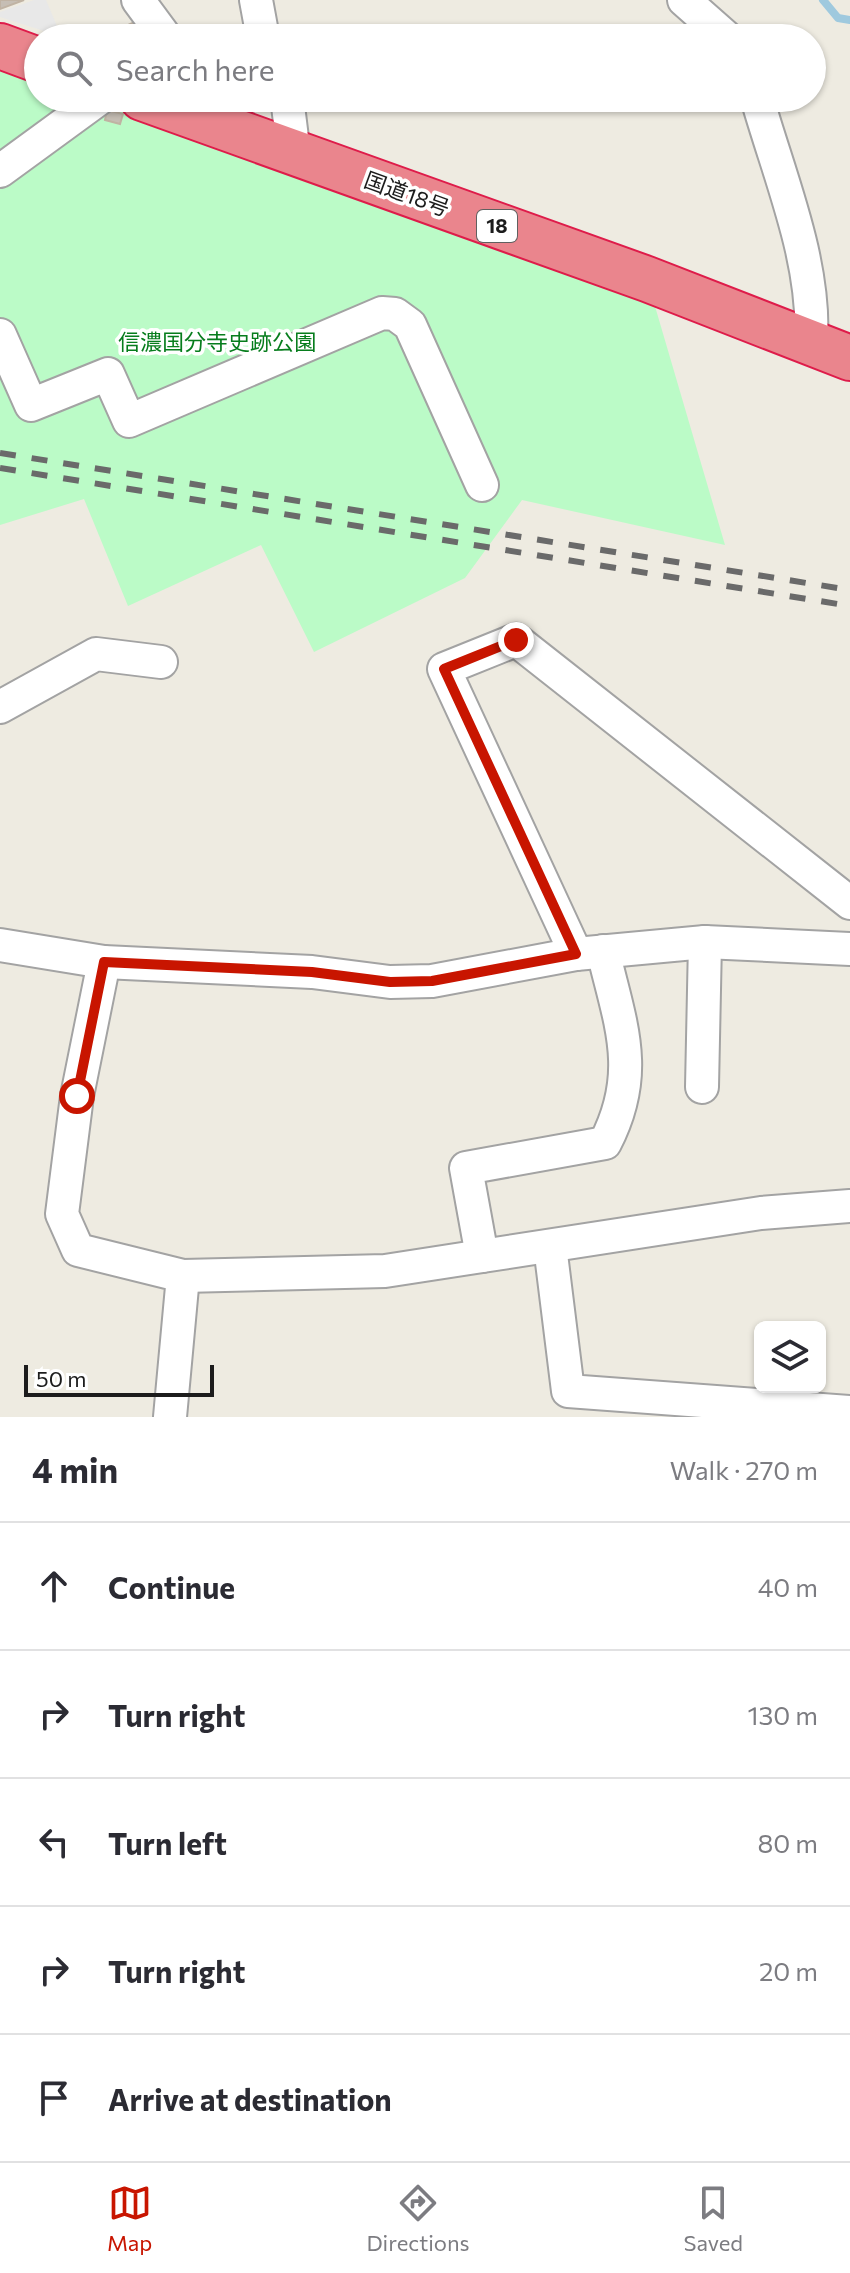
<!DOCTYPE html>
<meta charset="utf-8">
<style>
:root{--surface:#fff;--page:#f2f2f3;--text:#2b2b33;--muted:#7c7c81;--line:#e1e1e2;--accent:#c81500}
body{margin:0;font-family:Commissioner,"Noto Sans JP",sans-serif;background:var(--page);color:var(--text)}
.controls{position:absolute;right:24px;bottom:24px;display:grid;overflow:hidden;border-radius:12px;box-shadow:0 2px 6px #0004}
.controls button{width:72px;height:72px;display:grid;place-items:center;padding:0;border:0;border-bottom:2px solid var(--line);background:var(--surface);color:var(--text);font:40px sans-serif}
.scale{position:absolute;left:24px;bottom:20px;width:190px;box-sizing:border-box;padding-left:8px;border:4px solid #1c1c1c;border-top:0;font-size:22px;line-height:28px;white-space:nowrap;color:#1c1c1c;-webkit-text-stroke:6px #fff;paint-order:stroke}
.stop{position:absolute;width:24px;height:24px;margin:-18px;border:6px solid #c81500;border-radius:50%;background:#fff}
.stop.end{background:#c81500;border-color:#fff;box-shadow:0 2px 8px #0008}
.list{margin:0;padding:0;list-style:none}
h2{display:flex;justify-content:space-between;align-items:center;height:104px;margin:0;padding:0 32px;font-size:34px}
h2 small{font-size:26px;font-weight:400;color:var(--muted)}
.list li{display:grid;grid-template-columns:52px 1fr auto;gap:24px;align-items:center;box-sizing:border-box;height:128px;padding:0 32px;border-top:2px solid var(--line)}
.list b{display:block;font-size:30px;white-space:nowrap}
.list em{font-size:26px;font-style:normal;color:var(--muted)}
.icon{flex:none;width:44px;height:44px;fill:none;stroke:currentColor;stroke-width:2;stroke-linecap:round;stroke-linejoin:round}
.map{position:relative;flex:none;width:850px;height:1417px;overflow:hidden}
.search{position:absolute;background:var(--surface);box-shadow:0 2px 6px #0004;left:24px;right:24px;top:24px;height:88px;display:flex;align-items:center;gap:20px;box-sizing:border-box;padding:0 28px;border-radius:44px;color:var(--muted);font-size:30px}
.sheet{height:744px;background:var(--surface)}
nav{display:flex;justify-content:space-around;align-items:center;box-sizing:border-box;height:112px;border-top:2px solid var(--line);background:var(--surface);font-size:22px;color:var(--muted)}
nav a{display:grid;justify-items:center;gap:4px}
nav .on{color:var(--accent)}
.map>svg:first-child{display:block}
.park{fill:#bbfbc7}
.parking{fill:#e8e8e8}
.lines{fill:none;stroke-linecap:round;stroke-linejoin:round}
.stream{stroke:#9fc9de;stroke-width:8}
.building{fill:#c6beb4;stroke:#c0b3a3;stroke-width:2}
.minor-casing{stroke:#a3a3a3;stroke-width:36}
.highway-casing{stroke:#de1c4a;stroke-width:48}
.minor{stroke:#fff;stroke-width:32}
.highway{stroke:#ea858d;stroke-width:44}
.rail{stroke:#6a6a6a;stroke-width:6;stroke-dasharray:16 16;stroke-linecap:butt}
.route{stroke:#c81500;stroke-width:10}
.labels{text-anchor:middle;stroke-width:7;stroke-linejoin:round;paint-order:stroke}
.shield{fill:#fff;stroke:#606060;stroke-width:2}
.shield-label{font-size:20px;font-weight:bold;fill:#1c1c1c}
.street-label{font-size:22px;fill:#1c1c1c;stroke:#fff}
.park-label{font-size:22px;fill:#077d1d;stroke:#fff}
</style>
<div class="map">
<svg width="850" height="1417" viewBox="0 0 850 1417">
<rect width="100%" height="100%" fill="#eeebe1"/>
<path class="park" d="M 0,45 L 38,58 L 38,98 L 148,98 L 647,279 L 725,545 L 522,500 L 465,578 L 314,652 L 261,545 L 128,606 L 84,499 L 0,525 Z"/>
<path class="parking" d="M 34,0 L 46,0 L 57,26 L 44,31 L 0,17 L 0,12 Z"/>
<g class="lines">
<path class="stream" d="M 823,0 L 838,18 L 850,20"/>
</g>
<g class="building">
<path d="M 0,0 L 24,0 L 0,9 Z"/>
<path d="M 143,18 L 152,38 L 103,38 L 102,37 Z"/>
<path d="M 107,110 L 123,114 L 120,124 L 105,120 Z"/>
</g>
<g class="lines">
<defs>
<g id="minor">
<path d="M 138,0 L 166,38"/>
<path d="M 256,0 L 263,38"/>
<path d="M 684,0 L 727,38"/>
<path d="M 287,98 L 294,154"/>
<path d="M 757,98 C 779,176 816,261 811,342"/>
<path d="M 0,171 L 100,98"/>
<path d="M 0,335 L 31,405 L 108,374 L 129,421 L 382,313 L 395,314 L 410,325 L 482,485"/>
<path d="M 0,707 L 96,654 L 161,662"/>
<path d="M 0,945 L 104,962 L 312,972 L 390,982 L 432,981 L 576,954 L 705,942 L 850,949"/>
<path d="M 576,954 L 444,669 L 516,640 L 850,903"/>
<path d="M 104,962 L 77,1096 L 62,1214 L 78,1250 L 183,1276 L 170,1417"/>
<path d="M 702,1087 L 705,942"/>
<path d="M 550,1246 L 568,1391 L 850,1412"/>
<path d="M 482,1256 L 466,1168 L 605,1143 C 642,1072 620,1023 603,951"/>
<path d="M 183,1276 L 385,1271 L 761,1213 L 850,1206"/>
</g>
<g id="highway">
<path d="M 0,46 L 38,60"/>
<path d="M 142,98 L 647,279 L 850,358"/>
</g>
</defs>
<use href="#minor" class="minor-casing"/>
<use href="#highway" class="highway-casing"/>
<use href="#minor" class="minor"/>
<use href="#highway" class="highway"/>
<g class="rail">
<path d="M 0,453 L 850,590"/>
<path d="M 0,468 L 850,606"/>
</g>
</g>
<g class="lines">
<path class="route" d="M 77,1096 L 104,962 L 312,972 L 390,982 L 432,981 L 576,954 L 444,669 L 516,640"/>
</g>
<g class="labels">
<rect class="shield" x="477" y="210" width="40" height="32" rx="6"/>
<g class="shield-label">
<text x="497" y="233">18</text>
</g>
<g class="street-label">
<text transform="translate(407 194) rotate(20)" y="8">国道18号</text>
</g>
<g class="park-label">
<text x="217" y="350">信濃国分寺史跡公園</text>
</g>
</g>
</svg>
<div class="controls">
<button><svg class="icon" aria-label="layers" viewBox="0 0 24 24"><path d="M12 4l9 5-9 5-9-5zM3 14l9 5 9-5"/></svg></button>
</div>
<div class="scale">50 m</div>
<div class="stop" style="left:77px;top:1096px"></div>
<div class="stop end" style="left:516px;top:640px"></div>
<div class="search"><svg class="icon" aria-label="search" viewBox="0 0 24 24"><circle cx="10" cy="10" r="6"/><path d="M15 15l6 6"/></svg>Search here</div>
</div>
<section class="sheet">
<h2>4 min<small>Walk · 270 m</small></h2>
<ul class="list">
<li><svg class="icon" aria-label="ahead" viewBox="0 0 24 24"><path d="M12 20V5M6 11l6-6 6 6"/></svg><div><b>Continue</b></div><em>40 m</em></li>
<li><svg class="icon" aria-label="right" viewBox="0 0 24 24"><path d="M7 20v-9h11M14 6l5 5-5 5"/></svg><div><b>Turn right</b></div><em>130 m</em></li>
<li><svg class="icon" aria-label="left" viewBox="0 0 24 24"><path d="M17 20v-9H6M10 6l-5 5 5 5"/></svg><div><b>Turn left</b></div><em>80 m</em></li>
<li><svg class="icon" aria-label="right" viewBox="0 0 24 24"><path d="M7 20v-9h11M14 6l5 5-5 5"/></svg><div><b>Turn right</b></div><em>20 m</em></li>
<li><svg class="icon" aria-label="arrive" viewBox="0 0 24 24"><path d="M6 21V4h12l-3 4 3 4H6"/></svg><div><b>Arrive at destination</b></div></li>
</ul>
</section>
<nav>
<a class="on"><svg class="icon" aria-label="map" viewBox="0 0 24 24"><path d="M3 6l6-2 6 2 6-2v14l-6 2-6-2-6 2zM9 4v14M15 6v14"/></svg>Map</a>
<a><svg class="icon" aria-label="directions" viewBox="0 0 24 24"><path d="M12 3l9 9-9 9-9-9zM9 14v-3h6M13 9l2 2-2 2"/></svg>Directions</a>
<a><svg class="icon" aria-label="saved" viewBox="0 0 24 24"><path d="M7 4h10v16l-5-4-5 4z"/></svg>Saved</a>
</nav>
